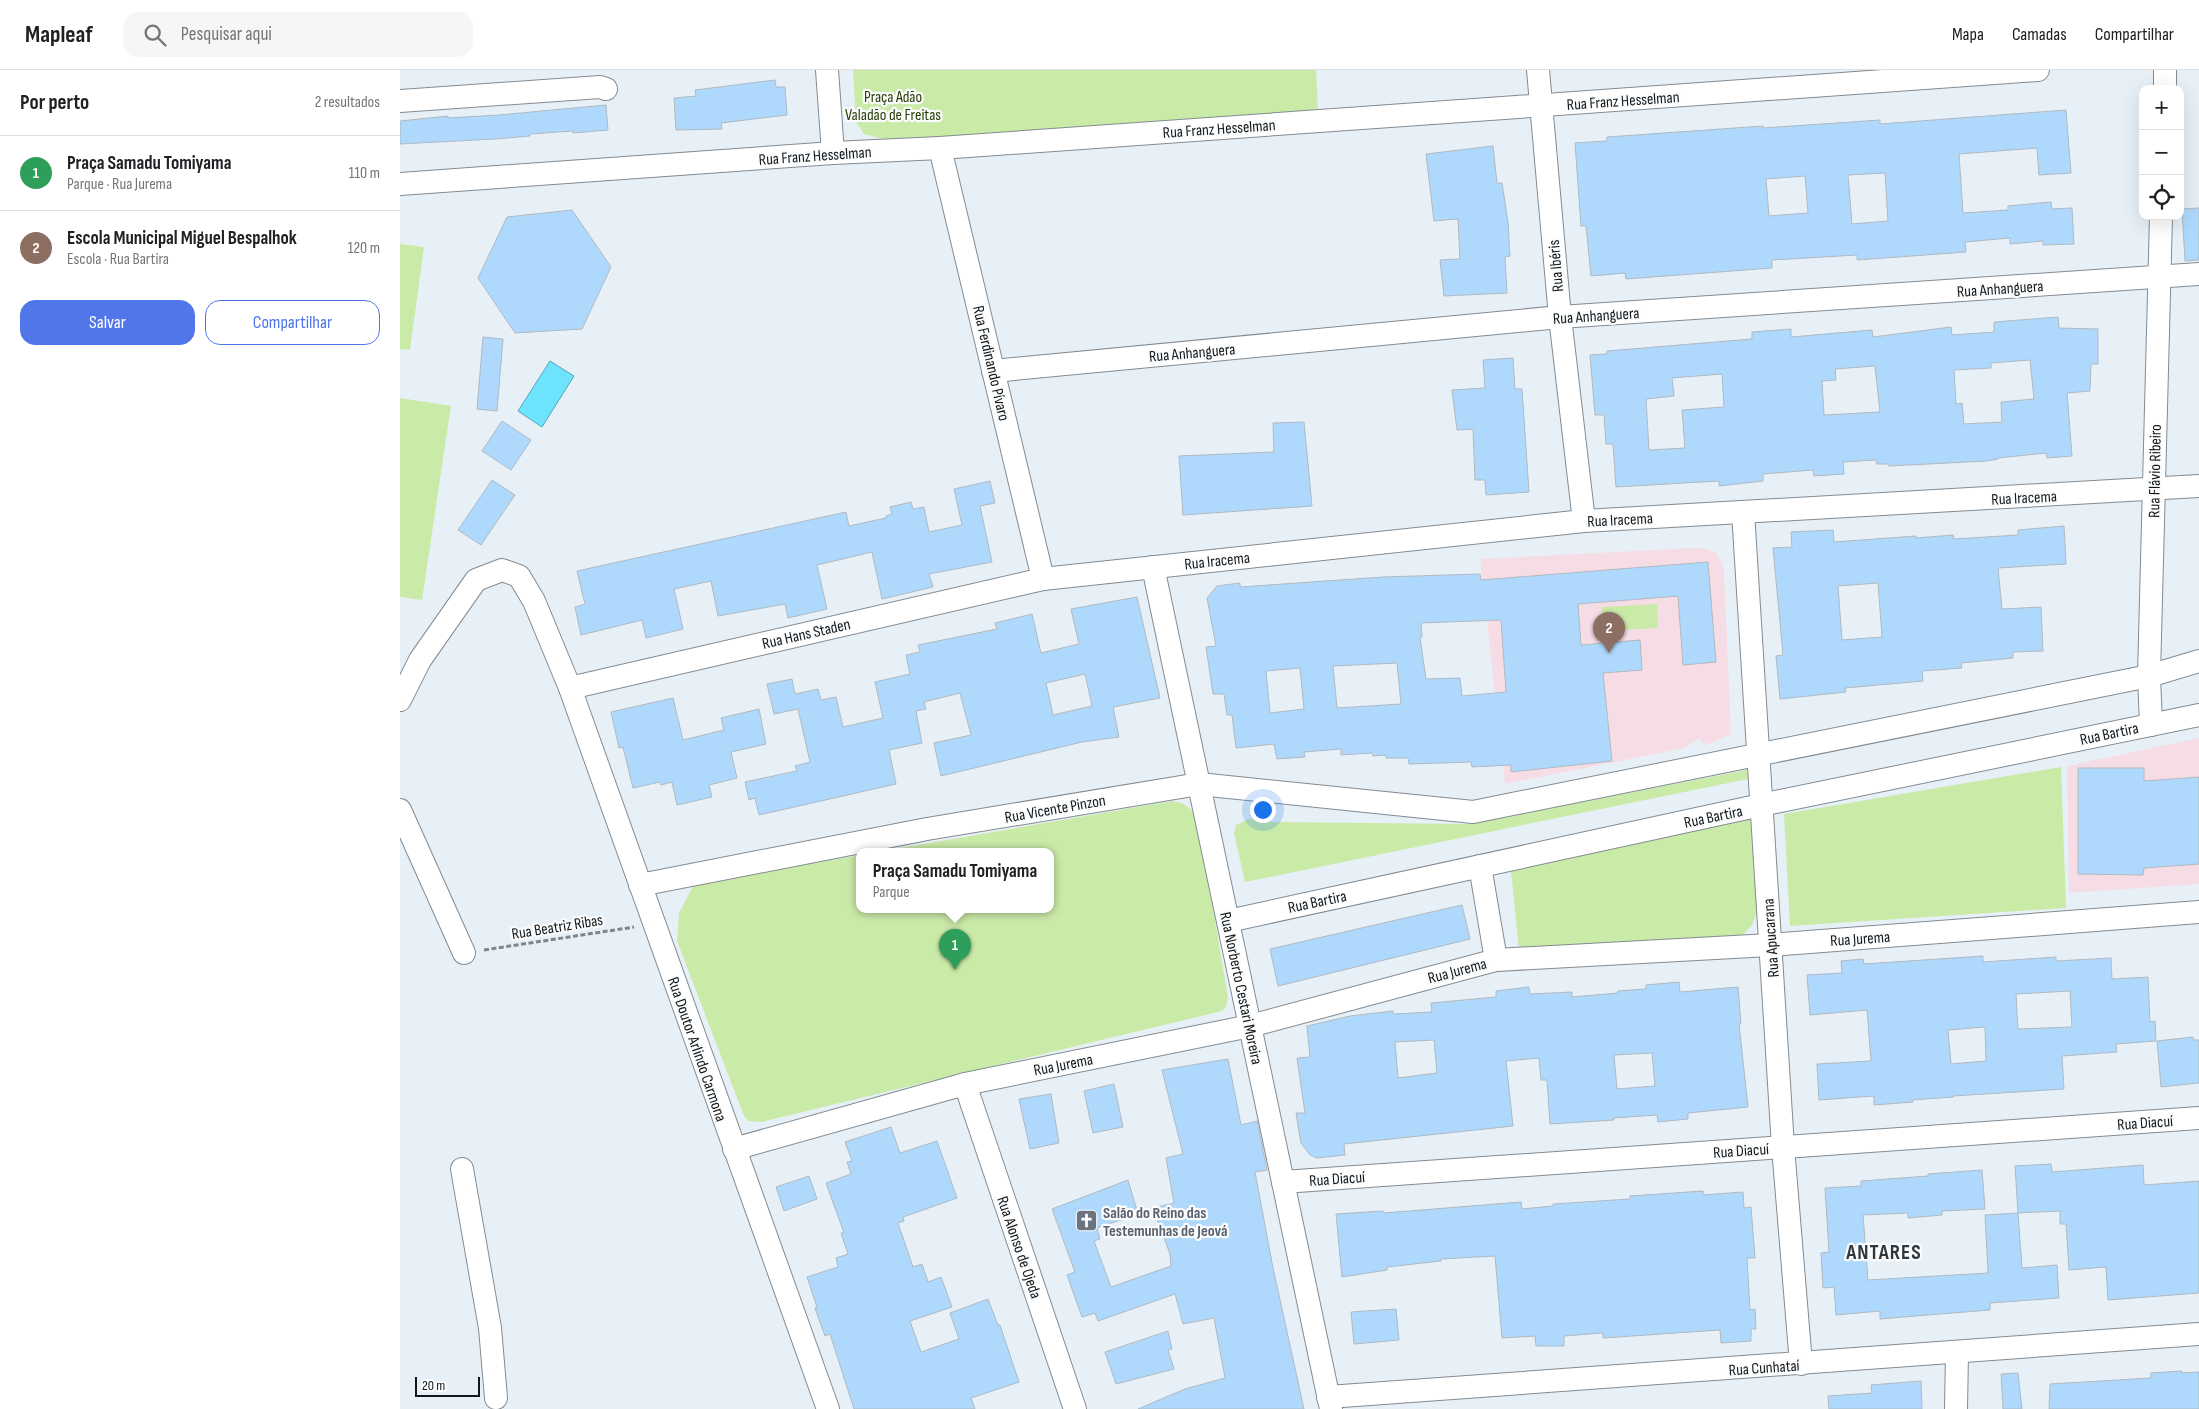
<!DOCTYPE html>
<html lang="pt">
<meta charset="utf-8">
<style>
:root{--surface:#fff;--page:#f6f6f6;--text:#202124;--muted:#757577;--line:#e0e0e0;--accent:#5176ea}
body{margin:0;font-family:"Sofia Sans Condensed",sans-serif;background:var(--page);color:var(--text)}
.controls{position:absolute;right:15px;top:15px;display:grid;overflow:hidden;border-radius:10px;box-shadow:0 5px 20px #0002}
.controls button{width:45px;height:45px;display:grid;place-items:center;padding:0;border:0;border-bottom:1px solid var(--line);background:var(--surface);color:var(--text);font:25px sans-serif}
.scale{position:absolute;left:15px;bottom:12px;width:65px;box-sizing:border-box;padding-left:5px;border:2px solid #141719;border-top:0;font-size:14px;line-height:18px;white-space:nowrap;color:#141719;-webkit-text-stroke:4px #fafcfd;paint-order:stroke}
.you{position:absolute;left:862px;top:739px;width:18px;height:18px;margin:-12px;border:4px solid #fff;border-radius:50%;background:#1a73e8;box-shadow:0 0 0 8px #1a73e833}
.badge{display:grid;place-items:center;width:32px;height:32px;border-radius:50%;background:var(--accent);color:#fff;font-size:16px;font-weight:700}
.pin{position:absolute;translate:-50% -41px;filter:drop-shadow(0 1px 2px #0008)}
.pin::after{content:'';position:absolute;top:26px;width:18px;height:15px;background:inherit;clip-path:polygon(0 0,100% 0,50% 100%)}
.popup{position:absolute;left:456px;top:778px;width:198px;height:65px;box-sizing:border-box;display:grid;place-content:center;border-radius:10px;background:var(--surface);filter:drop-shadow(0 1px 4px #0005);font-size:16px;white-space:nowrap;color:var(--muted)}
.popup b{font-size:19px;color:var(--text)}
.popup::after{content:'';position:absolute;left:50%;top:100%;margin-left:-10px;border:10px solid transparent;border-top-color:var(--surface)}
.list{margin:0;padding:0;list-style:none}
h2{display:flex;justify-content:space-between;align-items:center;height:65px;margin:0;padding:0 20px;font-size:21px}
h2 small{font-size:16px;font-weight:400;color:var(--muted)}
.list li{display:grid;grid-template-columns:32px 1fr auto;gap:15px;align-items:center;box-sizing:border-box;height:75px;padding:0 20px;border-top:1px solid var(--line)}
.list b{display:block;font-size:19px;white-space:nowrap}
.list p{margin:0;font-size:16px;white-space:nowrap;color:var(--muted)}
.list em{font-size:16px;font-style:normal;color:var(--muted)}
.actions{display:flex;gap:10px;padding:15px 20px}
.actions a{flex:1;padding:11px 0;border:1px solid var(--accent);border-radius:15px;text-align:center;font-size:18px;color:var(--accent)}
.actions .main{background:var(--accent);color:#fff}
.icon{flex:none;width:28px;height:28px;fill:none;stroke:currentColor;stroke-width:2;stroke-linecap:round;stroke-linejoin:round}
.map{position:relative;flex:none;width:1799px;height:1339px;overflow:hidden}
header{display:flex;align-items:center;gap:30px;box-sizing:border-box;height:70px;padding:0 25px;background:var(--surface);border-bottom:1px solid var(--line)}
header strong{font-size:24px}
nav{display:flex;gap:28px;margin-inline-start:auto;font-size:18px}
.search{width:350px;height:45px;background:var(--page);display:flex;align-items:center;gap:12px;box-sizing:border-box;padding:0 18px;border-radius:15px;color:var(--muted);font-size:19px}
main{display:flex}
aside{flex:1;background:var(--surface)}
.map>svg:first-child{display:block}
.education{fill:#f6dde5}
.green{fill:#caeaa8}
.water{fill:#6ee3fd;stroke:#53a6b9}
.building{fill:#aed9fc;stroke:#b1b9c1;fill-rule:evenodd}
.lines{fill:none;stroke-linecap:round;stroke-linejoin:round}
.minor-casing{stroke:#838b92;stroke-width:24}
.path{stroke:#7f8589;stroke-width:3;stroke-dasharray:5 2.5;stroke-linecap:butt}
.minor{stroke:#fff;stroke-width:22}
.labels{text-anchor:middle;stroke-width:4.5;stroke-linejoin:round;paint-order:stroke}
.park-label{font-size:16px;fill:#283e03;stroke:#fafcfd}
.street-label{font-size:16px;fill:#141719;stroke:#fafcfd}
.worship-label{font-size:16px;font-weight:bold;fill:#5b616d;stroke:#fafcfd;text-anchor:start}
.district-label{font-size:21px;font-weight:bold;letter-spacing:1px;fill:#2f363c;stroke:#fafcfd}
</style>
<header>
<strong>Mapleaf</strong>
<div class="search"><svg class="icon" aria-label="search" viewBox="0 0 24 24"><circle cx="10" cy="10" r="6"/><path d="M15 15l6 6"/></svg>Pesquisar aqui</div>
<nav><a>Mapa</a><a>Camadas</a><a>Compartilhar</a></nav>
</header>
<main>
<aside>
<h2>Por perto<small>2 resultados</small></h2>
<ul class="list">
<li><span class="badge" style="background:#2e9e5b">1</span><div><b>Praça Samadu Tomiyama</b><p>Parque · Rua Jurema</p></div><em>110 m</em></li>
<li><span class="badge" style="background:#8d6e63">2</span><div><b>Escola Municipal Miguel Bespalhok</b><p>Escola · Rua Bartira</p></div><em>120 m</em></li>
</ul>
<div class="actions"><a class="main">Salvar</a><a>Compartilhar</a></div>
</aside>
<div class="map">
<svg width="1799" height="1339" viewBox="0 0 1799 1339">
<rect width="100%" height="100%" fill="#e7f0f7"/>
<g class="education">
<path d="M 1293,478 L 1307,479 L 1316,483 L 1321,491 L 1324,502 L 1331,664 L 1309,674 L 1302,673 L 1299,668 L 1285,678 L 1105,714 L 1080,489 Z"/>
<path d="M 1799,668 L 1799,814 L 1669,823 L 1667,696 Z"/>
</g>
<g class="green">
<path d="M 453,0 L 916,0 L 918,41 L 491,71 L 464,64 L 456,52 Z"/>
<path d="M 0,174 L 24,177 L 10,280 L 0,279 Z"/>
<path d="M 0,328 L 51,336 L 22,530 L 0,527 Z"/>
<path d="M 1257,534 L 1258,558 L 1203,561 L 1202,537 Z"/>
<path d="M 1661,697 L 1666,838 L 1390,856 L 1384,744 Z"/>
<path d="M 1347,700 L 1348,709 L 845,812 L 834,763 L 836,755 L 849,749 L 871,752 L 1069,754 Z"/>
<path d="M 772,731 C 785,733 792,738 798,749 L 828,928 L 826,937 L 822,941 L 361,1052 L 348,1051 L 344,1046 L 277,871 L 279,843 L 294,814 L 460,785 L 460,839 L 650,839 L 650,781 L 483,781 Z"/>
<path d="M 1352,748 L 1359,837 L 1352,855 L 1342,866 L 1119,879 L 1111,801 Z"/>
</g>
<path class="water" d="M 150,291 L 174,306 L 142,357 L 118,341 Z"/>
<g class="building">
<path d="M 375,10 L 376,17 L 385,17 L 387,45 L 321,53 L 322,59 L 276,60 L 274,28 L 296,26 L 295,20 Z"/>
<path d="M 206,35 L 208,60 L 173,63 L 173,61 L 130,64 L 130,66 L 95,69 L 0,74 L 0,51 L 48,46 L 48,48 L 99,45 Z"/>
<path d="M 1666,40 L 1671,103 L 1639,105 L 1637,78 L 1559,84 L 1563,143 L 1608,140 L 1608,136 L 1651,132 L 1652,139 L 1672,138 L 1674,174 L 1643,175 L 1643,171 L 1610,174 L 1610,168 L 1565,172 L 1566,182 L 1457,190 L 1457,185 L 1372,190 L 1372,198 L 1226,209 L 1225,203 L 1191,206 L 1186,156 L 1181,156 L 1175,73 L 1207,71 L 1207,67 L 1363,56 L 1363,58 L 1480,50 L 1480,54 ZM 1485,103 L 1488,151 L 1452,154 L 1448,105 ZM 1405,106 L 1408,143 L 1369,146 L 1366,109 Z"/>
<path d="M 1093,76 L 1097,113 L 1102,113 L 1108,152 L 1110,186 L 1105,187 L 1107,223 L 1044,226 L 1040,190 L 1060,189 L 1058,149 L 1034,151 L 1026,84 Z"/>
<path d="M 1799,138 L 1799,190 L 1785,191 L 1782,139 Z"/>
<path d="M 172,140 L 211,197 L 182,259 L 115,263 L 78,208 L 107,147 Z"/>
<path d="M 1658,247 L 1659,258 L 1698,259 L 1698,294 L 1691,294 L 1690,321 L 1667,323 L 1672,386 L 1647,388 L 1646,383 L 1598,388 L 1598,389 L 1587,391 L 1489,396 L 1489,394 L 1477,394 L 1476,390 L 1443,392 L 1444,404 L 1414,406 L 1413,400 L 1363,404 L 1363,411 L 1319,416 L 1319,411 L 1216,417 L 1213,374 L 1206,374 L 1204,345 L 1195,345 L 1190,285 L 1207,284 L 1207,281 L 1352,269 L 1352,262 L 1391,259 L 1391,267 L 1472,260 L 1473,267 L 1551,257 L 1552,265 L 1594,262 L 1594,252 ZM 1630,290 L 1634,329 L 1601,332 L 1602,352 L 1564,354 L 1562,333 L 1556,334 L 1554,300 L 1591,298 L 1591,293 ZM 1475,296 L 1480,342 L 1424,345 L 1422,311 L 1436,310 L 1435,299 ZM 1322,304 L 1324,337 L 1282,340 L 1285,378 L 1249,380 L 1246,329 L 1274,326 L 1272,308 Z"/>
<path d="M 83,267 L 103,269 L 97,341 L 77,339 Z"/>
<path d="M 1113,288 L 1115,319 L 1122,319 L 1129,422 L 1086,425 L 1085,410 L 1075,410 L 1073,359 L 1057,360 L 1052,320 L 1085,318 L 1083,290 Z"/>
<path d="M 102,351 L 131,370 L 111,400 L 82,381 Z"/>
<path d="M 904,352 L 912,436 L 783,445 L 779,386 L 874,382 L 873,353 Z"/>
<path d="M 92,410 L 115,425 L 81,475 L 58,460 Z"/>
<path d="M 590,411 L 595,433 L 580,436 L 592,492 L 529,504 L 533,517 L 482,529 L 472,482 L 417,495 L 427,539 L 388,548 L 385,534 L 318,546 L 311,511 L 274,519 L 283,559 L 246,568 L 242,550 L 181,565 L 175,537 L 185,534 L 177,501 L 446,442 L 449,456 L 486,448 L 486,446 L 492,444 L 490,437 L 511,432 L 513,439 L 524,437 L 529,462 L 562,455 L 554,419 Z"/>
<path d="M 1664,456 L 1666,494 L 1598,498 L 1602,539 L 1641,537 L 1643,581 L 1613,582 L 1613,588 L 1561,593 L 1562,598 L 1522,601 L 1523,611 L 1445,618 L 1446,622 L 1380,629 L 1376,586 L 1383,585 L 1373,478 L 1392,477 L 1391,462 L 1433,460 L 1434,472 L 1516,466 L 1516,468 L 1553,465 L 1554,469 L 1618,465 L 1618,460 ZM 1478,513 L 1482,567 L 1442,570 L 1438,516 Z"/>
<path d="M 1308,492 L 1316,592 L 1283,595 L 1278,526 L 1178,534 L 1181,575 L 1240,570 L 1242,600 L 1203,603 L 1212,691 L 1111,702 L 1111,695 L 1072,697 L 1071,692 L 1009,694 L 1008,688 L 986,688 L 986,685 L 973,686 L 972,683 L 941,685 L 941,679 L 904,682 L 905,687 L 877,689 L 874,674 L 836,678 L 832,645 L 827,645 L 824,624 L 813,624 L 806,577 L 816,576 L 807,528 L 817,516 L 840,513 L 840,517 L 983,507 L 1080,504 L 1081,510 ZM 1101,550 L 1106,622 L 1062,626 L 1060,608 L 1026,609 L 1020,568 L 1022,567 L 1021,553 ZM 997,593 L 1001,634 L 937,638 L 933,596 ZM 900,598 L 904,639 L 870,643 L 866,601 Z"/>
<path d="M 737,527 L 760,628 L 713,637 L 719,667 L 682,672 L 541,706 L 534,673 L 571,665 L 560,623 L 524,632 L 526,639 L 516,641 L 522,673 L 489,680 L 496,714 L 359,745 L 355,728 L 349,730 L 345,712 L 397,701 L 395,696 L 410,692 L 398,639 L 374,644 L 367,614 L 392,609 L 395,624 L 418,619 L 421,630 L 436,627 L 443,657 L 483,648 L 475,612 L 510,604 L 506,585 L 520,582 L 518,575 L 597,559 L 595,553 L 632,544 L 641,583 L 679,574 L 671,539 ZM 685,604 L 692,636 L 653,645 L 646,613 Z"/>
<path d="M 273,628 L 283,670 L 324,660 L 321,648 L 359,639 L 366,674 L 331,682 L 337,708 L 309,715 L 312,727 L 277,735 L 272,712 L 261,715 L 260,712 L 233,718 L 223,677 L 219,678 L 211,642 Z"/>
<path d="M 1678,698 L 1744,698 L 1744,711 L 1799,707 L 1799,794 L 1744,798 L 1743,805 L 1678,804 Z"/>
<path d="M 1062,835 L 1070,869 L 878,916 L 870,879 Z"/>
<path d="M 1583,886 L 1583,892 L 1656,887 L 1656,891 L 1711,888 L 1712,909 L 1748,907 L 1750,952 L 1755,951 L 1756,971 L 1716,974 L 1717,982 L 1662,986 L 1664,1019 L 1553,1026 L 1553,1027 L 1512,1030 L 1513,1032 L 1474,1035 L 1474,1026 L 1419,1030 L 1417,994 L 1471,991 L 1467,940 L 1410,945 L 1407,905 L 1442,903 L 1441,891 L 1463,889 L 1464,894 ZM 1670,921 L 1672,957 L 1618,959 L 1616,924 ZM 1585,957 L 1586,991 L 1551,994 L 1548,960 Z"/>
<path d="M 1279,912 L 1280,922 L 1338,917 L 1341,954 L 1339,954 L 1348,1037 L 1288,1043 L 1288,1049 L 1258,1052 L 1257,1045 L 1214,1048 L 1214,1050 L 1150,1054 L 1147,1010 L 1141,1010 L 1139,988 L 1106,991 L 1113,1056 L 944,1074 L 945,1085 L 917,1088 L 910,1085 L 901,1073 L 896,1043 L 905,1043 L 897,988 L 910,987 L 907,956 L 950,946 L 993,941 L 994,944 L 1032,942 L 1031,933 L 1096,927 L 1096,921 L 1129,917 L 1130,924 L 1172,922 L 1172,927 L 1218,923 L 1218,921 L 1246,919 L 1246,915 ZM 1034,970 L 1037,1003 L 998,1008 L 995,972 ZM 1252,983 L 1255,1016 L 1217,1019 L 1214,985 Z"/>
<path d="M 1793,967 L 1794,970 L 1799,970 L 1799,1013 L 1761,1017 L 1757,971 Z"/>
<path d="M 828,989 L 841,1055 L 857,1051 L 867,1100 L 855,1102 L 873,1198 L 904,1339 L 738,1339 L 785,1319 L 825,1308 L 814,1248 L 783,1254 L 775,1224 L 698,1251 L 695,1243 L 682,1247 L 667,1205 L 675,1202 L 652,1139 L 728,1110 L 738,1144 L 697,1158 L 700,1169 L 694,1171 L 711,1217 L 771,1196 L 770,1184 L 753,1138 L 774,1133 L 766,1088 L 783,1084 L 762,1000 Z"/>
<path d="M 714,1014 L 723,1057 L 693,1063 L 684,1021 Z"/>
<path d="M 651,1024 L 659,1073 L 630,1079 L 619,1029 Z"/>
<path d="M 491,1057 L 500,1083 L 537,1071 L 557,1128 L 503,1147 L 504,1151 L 498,1153 L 513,1197 L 522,1194 L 528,1212 L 541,1207 L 552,1237 L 510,1251 L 521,1282 L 559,1269 L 550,1243 L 588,1229 L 598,1255 L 600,1255 L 619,1312 L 571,1328 L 575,1339 L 454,1339 L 430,1264 L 425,1266 L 415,1238 L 417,1237 L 407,1207 L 438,1197 L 436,1188 L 448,1184 L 441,1163 L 444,1163 L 426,1113 L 451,1104 L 447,1092 L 452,1091 L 445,1072 Z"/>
<path d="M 1651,1094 L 1652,1102 L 1743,1095 L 1744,1115 L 1799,1111 L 1799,1223 L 1708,1230 L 1706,1197 L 1669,1200 L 1666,1154 L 1660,1154 L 1660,1141 L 1618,1143 L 1622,1198 L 1657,1195 L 1659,1228 L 1590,1233 L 1590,1240 L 1515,1246 L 1480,1249 L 1480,1241 L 1436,1245 L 1434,1217 L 1423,1218 L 1421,1183 L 1429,1182 L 1425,1118 L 1461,1116 L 1461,1111 L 1528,1106 L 1528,1104 L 1582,1100 L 1585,1139 L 1542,1141 L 1542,1145 L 1508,1148 L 1508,1143 L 1463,1145 L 1468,1210 L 1588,1203 L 1585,1145 L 1618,1143 L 1615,1096 Z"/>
<path d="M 409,1106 L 417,1129 L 384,1141 L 376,1117 Z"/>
<path d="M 1303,1121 L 1303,1125 L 1343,1122 L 1344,1138 L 1351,1137 L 1355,1188 L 1347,1188 L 1350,1240 L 1355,1239 L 1356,1259 L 1351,1259 L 1351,1271 L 1321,1273 L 1320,1260 L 1203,1268 L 1203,1263 L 1164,1266 L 1164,1276 L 1136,1276 L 1135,1266 L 1102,1268 L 1095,1186 L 1041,1189 L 1041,1191 L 987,1197 L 987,1200 L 942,1207 L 936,1144 L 983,1141 L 984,1143 L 1121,1132 L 1122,1139 L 1153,1136 L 1153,1134 L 1230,1129 L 1230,1126 Z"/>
<path d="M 996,1239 L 999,1270 L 954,1274 L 951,1242 Z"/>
<path d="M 768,1261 L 772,1279 L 768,1280 L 774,1299 L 716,1314 L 705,1282 Z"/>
<path d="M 1782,1301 L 1782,1303 L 1799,1302 L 1799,1339 L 1649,1339 L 1650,1314 L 1751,1308 L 1751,1303 Z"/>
<path d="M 1618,1303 L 1622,1339 L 1603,1339 L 1601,1304 Z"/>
<path d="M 1521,1311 L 1522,1339 L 1429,1339 L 1428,1326 L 1472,1323 L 1471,1315 Z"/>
</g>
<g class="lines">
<defs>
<g id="minor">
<path d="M 427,0 L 433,83"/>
<path d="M 1138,0 L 1160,247 L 1184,451"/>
<path d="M 1765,19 L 1765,0"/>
<path d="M 0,31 L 200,17 L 206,19"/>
<path d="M 540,78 L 643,509"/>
<path d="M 0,114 L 433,83 L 540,78 L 1638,0"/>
<path d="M 593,301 L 1160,247 L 1799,204"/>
<path d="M 1343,442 L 1383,1077 L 1401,1294"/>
<path d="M 753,497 L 931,1339"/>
<path d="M 170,618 L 643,509 L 1184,451 L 1799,416"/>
<path d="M 0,630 L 20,590 L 76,510 L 102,500 L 119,506 L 134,531 L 170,618 L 428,1339"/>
<path d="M 1751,655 L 1749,606 L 1761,146"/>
<path d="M 0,740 L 64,883"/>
<path d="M 1080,796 L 1096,890"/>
<path d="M 240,815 L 527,759 L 799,714 L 1073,742 L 1749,606 L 1799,591"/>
<path d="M 828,851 L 1361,735 L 1799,645"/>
<path d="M 565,1014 L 675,1339"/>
<path d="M 334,1079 L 565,1014 L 850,956 L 1096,890 L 1370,875 L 1799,842"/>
<path d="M 62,1099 L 90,1258 L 96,1328"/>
<path d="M 883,1112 L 1799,1048"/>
<path d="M 928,1327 L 1799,1264"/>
<path d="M 1556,1339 L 1557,1283"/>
</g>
</defs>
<use href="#minor" class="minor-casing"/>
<path class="path" d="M 84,880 L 234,857"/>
<use href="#minor" class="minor"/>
</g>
<defs>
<symbol id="church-square" viewBox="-11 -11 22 22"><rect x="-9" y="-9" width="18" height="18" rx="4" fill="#6b7280" stroke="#fafcfd"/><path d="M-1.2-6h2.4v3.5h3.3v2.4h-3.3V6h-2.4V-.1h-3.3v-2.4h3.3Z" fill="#fff"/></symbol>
</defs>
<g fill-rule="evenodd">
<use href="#church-square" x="674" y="1138" width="25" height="25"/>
</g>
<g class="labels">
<g class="park-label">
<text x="493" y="32">Praça Adão<tspan x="493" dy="18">Valadão de Freitas</tspan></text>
</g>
<g class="street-label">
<text transform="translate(1223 30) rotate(-4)" y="6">Rua Franz Hesselman</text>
<text transform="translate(819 58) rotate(-4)" y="6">Rua Franz Hesselman</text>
<text transform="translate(415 85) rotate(-4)" y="6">Rua Franz Hesselman</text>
<text transform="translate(1155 196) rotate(-95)" y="6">Rua Ibéris</text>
<text transform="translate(1600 218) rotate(-4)" y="6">Rua Anhanguera</text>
<text transform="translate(1196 245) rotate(-4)" y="6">Rua Anhanguera</text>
<text transform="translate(792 282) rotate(-5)" y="6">Rua Anhanguera</text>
<text transform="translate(592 293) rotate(77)" y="6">Rua Ferdinando Pívaro</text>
<text transform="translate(1754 401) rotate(-89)" y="6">Rua Flávio Ribeiro</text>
<text transform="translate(1624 427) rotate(-3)" y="6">Rua Iracema</text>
<text transform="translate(1220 449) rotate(-3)" y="6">Rua Iracema</text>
<text transform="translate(817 490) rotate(-6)" y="6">Rua Iracema</text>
<text transform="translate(406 563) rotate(-13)" y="6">Rua Hans Staden</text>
<text transform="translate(1709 663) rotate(-12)" y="6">Rua Bartira</text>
<text transform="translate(655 738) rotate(-10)" y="6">Rua Vicente Pinzon</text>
<text transform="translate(1313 746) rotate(-12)" y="6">Rua Bartira</text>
<text transform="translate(917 831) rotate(-12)" y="6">Rua Bartira</text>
<text transform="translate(157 856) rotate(-9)" y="6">Rua Beatriz Ribas</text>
<text transform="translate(1370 868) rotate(-94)" y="6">Rua Apucarana</text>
<text transform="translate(1460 868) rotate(-4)" y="6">Rua Jurema</text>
<text transform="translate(1057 900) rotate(-15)" y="6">Rua Jurema</text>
<text transform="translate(842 918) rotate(78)" y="6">Rua Norberto Cestari Moreira</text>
<text transform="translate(298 979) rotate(71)" y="6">Rua Doutor Arlindo Carmona</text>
<text transform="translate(663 994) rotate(-11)" y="6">Rua Jurema</text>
<text transform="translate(1745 1052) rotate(-4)" y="6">Rua Diacuí</text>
<text transform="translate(1341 1080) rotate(-4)" y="6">Rua Diacuí</text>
<text transform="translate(937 1108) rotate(-4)" y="6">Rua Diacuí</text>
<text transform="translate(620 1177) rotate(71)" y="6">Rua Alonso de Ojeda</text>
<text transform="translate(1364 1297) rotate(-4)" y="6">Rua Cunhataí</text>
</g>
<g class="worship-label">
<text x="703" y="1148">Salão do Reino das<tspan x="703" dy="18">Testemunhas de Jeová</tspan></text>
</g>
<g class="district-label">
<text x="1484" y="1189">ANTARES</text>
</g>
</g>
</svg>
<div class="controls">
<button>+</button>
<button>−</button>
<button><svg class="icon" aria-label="locate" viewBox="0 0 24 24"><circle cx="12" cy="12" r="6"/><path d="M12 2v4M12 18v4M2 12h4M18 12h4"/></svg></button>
</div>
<div class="scale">20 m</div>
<div class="you"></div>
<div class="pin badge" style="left:555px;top:900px;background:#2e9e5b">1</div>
<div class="popup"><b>Praça Samadu Tomiyama</b>Parque</div>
<div class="pin badge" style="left:1209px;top:583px;background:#8d6e63">2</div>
</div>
</main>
